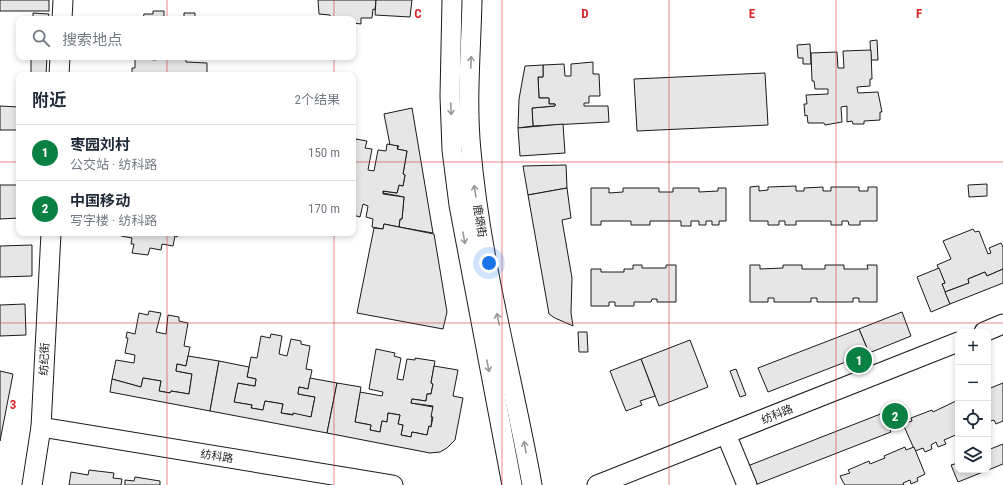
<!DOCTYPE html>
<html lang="zh">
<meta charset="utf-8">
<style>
:root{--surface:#fff;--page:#f6f6f7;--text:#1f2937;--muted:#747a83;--line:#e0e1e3;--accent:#0b8043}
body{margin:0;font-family:"Roboto Condensed","Noto Sans SC",sans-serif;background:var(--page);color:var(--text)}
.controls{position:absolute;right:12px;bottom:12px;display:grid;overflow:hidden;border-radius:8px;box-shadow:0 2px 6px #0003}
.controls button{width:36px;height:36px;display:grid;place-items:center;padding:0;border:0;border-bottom:1px solid var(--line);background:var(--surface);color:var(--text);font:20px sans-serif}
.you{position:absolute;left:489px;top:263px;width:14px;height:14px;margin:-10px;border:3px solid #fff;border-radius:50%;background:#1a73e8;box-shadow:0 0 0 6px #1a73e833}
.badge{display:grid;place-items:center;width:26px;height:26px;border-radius:50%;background:var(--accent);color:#fff;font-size:13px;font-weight:700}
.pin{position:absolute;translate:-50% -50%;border:2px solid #fff;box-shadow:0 1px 4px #0006}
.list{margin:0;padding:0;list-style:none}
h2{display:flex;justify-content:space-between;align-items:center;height:52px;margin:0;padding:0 16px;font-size:17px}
h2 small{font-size:13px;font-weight:400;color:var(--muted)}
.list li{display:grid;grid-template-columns:26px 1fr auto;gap:12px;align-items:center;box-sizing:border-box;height:56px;padding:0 16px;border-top:1px solid var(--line)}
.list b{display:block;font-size:15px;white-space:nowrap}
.list p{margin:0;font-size:13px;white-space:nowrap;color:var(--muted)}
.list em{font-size:13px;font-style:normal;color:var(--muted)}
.icon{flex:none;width:22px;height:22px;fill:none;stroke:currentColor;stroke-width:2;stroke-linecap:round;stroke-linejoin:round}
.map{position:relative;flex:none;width:1003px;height:485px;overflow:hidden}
.search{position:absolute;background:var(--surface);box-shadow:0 2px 6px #0003;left:16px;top:16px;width:340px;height:44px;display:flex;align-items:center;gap:10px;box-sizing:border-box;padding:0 14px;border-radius:8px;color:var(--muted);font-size:15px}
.panel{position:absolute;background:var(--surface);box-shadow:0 2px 6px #0003;left:16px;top:72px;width:340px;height:164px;border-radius:8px}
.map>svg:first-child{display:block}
.building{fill:#e6e6e6;stroke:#1a1a1a}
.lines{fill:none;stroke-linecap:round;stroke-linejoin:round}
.minor-casing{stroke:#1a1a1a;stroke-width:21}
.minor{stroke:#fff;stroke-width:19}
.oneway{stroke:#989898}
.grid{fill:none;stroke:#d62828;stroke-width:1;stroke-opacity:0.55}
.labels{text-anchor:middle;stroke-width:3;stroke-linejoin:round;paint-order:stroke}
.street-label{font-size:11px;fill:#1a1a1a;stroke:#fff}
.grid-label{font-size:13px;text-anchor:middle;font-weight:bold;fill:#d62828;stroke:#fff;stroke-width:3;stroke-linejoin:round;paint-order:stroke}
</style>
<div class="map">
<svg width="1003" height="485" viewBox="0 0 1003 485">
<rect width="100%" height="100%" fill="#fff"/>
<g class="building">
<rect x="0" y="0" width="49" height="11"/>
<path d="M 318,0 L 376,0 L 375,10 L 373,9 L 372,18 L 361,18 L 361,24 L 353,23 L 353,19 L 330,19 L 330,15 L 319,14 Z"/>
<path d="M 376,0 L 412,0 L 410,17 L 375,15 Z"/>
<path d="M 153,11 L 164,11 L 164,18 L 171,19 L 143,19 L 144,14 L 153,14 Z"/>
<path d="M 33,13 L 49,14 L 48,19 L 33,19 Z"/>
<path d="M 184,13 L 195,13 L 195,17 L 204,19 L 184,19 Z"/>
<path d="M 877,40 L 878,60 L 871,60 L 870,41 Z"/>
<path d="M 810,44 L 811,64 L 803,64 L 803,58 L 798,58 L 797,45 Z"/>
<path d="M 871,50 L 872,79 L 870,79 L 870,86 L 857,87 L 858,93 L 878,92 L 882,112 L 880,112 L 880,120 L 864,121 L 864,124 L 853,124 L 852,121 L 847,122 L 847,106 L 841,107 L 842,122 L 825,125 L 824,123 L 808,123 L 807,115 L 805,116 L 804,104 L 807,104 L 806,95 L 828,94 L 828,89 L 815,89 L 814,81 L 812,81 L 811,53 L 837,52 L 838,68 L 844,68 L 843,51 Z"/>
<path d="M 31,57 L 47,57 L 46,75 L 31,75 Z"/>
<path d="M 156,57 L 200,57 L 200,59 L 186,58 L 186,62 L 207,63 L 207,73 L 209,73 L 209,75 L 132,75 L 132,68 L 135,68 L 135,58 L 156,60 Z"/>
<path d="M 593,62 L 593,74 L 599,74 L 600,96 L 589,96 L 589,103 L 584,103 L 584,106 L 608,106 L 609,122 L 533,126 L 532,108 L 555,106 L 555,104 L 549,104 L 549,98 L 539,98 L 538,77 L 543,77 L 543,65 L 564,64 L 565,76 L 571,76 L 571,64 Z"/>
<path d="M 543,65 L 543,77 L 538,77 L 539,98 L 549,98 L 549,104 L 555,104 L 555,106 L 532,108 L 533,126 L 518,128 L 519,99 L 525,66 Z"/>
<path d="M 765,73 L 768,125 L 637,131 L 634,79 Z"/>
<path d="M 0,106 L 19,107 L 19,130 L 0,130 Z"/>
<path d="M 412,108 L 433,233 L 399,227 L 400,219 L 402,219 L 404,197 L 383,193 L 383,191 L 397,193 L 399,185 L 403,186 L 405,175 L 403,174 L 407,151 L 397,149 L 399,146 L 390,145 L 384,114 Z"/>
<path d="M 563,124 L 565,153 L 520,156 L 518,128 Z"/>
<path d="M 356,139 L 367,141 L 365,148 L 372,149 L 368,170 L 374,171 L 378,150 L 386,151 L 387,144 L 398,146 L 397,149 L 407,151 L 403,174 L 405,175 L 403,186 L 399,185 L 397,193 L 383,191 L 383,194 L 404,197 L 402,219 L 400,219 L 399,227 L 384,224 L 383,229 L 372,227 L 373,219 L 366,217 L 368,206 L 363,204 L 360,217 L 353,215 L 353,142 L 355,142 Z"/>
<path d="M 566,165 L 567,188 L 528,195 L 523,166 Z"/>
<path d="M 987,184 L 987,196 L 969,197 L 968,185 Z"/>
<path d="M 0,185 L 19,185 L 19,218 L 0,219 Z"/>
<path d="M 759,186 L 759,191 L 768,190 L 768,187 L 796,186 L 796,191 L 804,191 L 804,188 L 823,187 L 823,191 L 831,191 L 831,187 L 859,187 L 859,191 L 868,191 L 868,187 L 877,187 L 877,221 L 860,221 L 860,225 L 849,225 L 848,221 L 842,221 L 842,225 L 831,225 L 831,221 L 796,221 L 796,225 L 785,225 L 785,221 L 779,221 L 779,225 L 768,225 L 768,221 L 750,221 L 750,187 Z"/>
<path d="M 567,188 L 571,218 L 562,220 L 572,278 L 571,313 L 573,326 L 555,318 L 549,314 L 528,195 Z"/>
<path d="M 591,188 L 609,188 L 609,193 L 623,192 L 623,188 L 659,188 L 659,192 L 673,192 L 673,188 L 699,188 L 699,192 L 718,191 L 718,188 L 726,188 L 726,221 L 719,221 L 719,225 L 712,225 L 712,221 L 706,221 L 706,225 L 699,225 L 699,221 L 691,221 L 691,226 L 681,226 L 681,221 L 650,221 L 650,225 L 631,225 L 631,221 L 601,221 L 601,225 L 591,225 Z"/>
<path d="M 384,224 L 434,234 L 447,312 L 443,329 L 357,313 L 374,228 L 383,229 Z"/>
<path d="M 973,229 L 975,232 L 979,231 L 988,254 L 991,253 L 989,248 L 1001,243 L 1003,247 L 1003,269 L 987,276 L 985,272 L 968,279 L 969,283 L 945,292 L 942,284 L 945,283 L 937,265 L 951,259 L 943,241 Z"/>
<path d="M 122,233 L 178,233 L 177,237 L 175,236 L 173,246 L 162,244 L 161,250 L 150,248 L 148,255 L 132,253 L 134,244 L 131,244 L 132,238 L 121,236 Z"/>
<path d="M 32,245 L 32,276 L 0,277 L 0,246 Z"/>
<path d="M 633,265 L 642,265 L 642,268 L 666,268 L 666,265 L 676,265 L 676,302 L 657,302 L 657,299 L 652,299 L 651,302 L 634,302 L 634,306 L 615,306 L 615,302 L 609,302 L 609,306 L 591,306 L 591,269 L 601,269 L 601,272 L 624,272 L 624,269 L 633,269 Z"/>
<path d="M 750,265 L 760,265 L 760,269 L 783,268 L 783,265 L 802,265 L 802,269 L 825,269 L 825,265 L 844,265 L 844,269 L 868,269 L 867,265 L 877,265 L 877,302 L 859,302 L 859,298 L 853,298 L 853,302 L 817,302 L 817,298 L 811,298 L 811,302 L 774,302 L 774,298 L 768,298 L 768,302 L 750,302 Z"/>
<path d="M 939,268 L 945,283 L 942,284 L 950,304 L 931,312 L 917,277 Z"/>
<path d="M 1003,269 L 1003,283 L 950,304 L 945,292 L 969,283 L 968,279 L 985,272 L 987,276 Z"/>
<path d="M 25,304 L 26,335 L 0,336 L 0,305 Z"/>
<path d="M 149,311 L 161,313 L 156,332 L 166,334 L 168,315 L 179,317 L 179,321 L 188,323 L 184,346 L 190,347 L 186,366 L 177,364 L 176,371 L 192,374 L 189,394 L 171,391 L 170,393 L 159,391 L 161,381 L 143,378 L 141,387 L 112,379 L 116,360 L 134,363 L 135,355 L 125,353 L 128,338 L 126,338 L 127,332 L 135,334 L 139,313 L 148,315 Z"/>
<path d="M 902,312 L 911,336 L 869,353 L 859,329 Z"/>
<path d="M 859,329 L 869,353 L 768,392 L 758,368 Z"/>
<path d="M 578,332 L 587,332 L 588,352 L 579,352 Z"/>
<path d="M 271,334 L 282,336 L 279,354 L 287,356 L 291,339 L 301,341 L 301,344 L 310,346 L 306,369 L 312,370 L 308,389 L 299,387 L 298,394 L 315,397 L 311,417 L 281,413 L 283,404 L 265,401 L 263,410 L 251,408 L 252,405 L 234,402 L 238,383 L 255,386 L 256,379 L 247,377 L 251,357 L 257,358 L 261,336 L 270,338 Z"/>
<path d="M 690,340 L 708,387 L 659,406 L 641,359 Z"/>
<path d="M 376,349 L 395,353 L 394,356 L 401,358 L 397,379 L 403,380 L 407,359 L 415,360 L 415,358 L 435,361 L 431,383 L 433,384 L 431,394 L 427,394 L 426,401 L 412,399 L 411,403 L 433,407 L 431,427 L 429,426 L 427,435 L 412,432 L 411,437 L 401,435 L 403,425 L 398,424 L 400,415 L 388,413 L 387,422 L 382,421 L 380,432 L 370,430 L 371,425 L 355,422 L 360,392 L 382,396 L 383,392 L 369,389 Z"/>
<path d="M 188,356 L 219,361 L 210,411 L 110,392 L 112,379 L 141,387 L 143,378 L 161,381 L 159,391 L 170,393 L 171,391 L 189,394 L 192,374 L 176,371 L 177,364 L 186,366 Z"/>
<path d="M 641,359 L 655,396 L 640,401 L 642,405 L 626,411 L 610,371 Z"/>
<path d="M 219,361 L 249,367 L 247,377 L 256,379 L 255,386 L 238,383 L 234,402 L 252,405 L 251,408 L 263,410 L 265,401 L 283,404 L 281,413 L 293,415 L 293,413 L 311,417 L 315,397 L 298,394 L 299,387 L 308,389 L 310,378 L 337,383 L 327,433 L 210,411 Z"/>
<path d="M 434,366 L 458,370 L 453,396 L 463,398 L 455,440 L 447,448 L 440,452 L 430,453 L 327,433 L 337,383 L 361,387 L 355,422 L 371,425 L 370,430 L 380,432 L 382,421 L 387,422 L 388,413 L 400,415 L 398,424 L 403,425 L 401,435 L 411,437 L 412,432 L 427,435 L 429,426 L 431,427 L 433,417 L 431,417 L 433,406 L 411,403 L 412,399 L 426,401 L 427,394 L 431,394 L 433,384 L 431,383 Z"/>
<path d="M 736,369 L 746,395 L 740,397 L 730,371 Z"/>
<path d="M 0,371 L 13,374 L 0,441 Z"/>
<path d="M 1003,383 L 1003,421 L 996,424 L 994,420 L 988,422 L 988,389 Z"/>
<path d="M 958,400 L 958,434 L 944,440 L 946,444 L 938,447 L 936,442 L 931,445 L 932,449 L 925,452 L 923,448 L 915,451 L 903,424 L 912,421 L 911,418 L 932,410 L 933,412 Z"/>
<path d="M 883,413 L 891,432 L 755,485 L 745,467 Z"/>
<path d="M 1003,444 L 1003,464 L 988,470 L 988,450 Z"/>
<path d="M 905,447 L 906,450 L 914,447 L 925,474 L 917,478 L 918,481 L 911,484 L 910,480 L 903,483 L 904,485 L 845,485 L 843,482 L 840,476 L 850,473 L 848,470 L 869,461 L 870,464 L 885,458 L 884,456 Z"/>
<path d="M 958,463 L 958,470 L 988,470 L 958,482 L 951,465 Z"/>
<path d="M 89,470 L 114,473 L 113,478 L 122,479 L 121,485 L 69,485 L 71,472 L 88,475 Z"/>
<path d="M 135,477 L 160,481 L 160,485 L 125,485 L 125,480 L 134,481 Z"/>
</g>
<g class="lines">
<defs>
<g id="minor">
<path d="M 452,0 L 450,96 L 452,150 L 459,205 L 512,485"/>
<path d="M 472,0 C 471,50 466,101 471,151 C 481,264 512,374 532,485"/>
<path d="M 62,19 L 63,0"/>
<path d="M 59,75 L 60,57"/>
<path d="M 984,332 L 1003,324"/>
<path d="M 41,427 L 393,485"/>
<path d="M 726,434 L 747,485"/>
<path d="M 32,485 L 41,427 L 51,233"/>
<path d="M 597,485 L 958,342"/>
</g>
</defs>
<use href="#minor" class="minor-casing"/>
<use href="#minor" class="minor"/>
</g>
<defs><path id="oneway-shaft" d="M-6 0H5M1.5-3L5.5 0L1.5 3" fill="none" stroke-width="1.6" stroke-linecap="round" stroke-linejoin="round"/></defs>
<g class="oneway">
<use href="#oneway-shaft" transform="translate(471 62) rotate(-88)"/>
<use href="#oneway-shaft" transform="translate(451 109) rotate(87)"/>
<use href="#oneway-shaft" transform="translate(475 191) rotate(-99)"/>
<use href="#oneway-shaft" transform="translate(464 238) rotate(80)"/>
<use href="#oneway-shaft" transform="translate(498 319) rotate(-102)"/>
<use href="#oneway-shaft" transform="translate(488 366) rotate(79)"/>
<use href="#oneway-shaft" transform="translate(525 447) rotate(-100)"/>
</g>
<path class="grid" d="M 167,0 L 167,19M 334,0 L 334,19M 502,0 L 502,485M 669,0 L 669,485M 836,0 L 836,485M 167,57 L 167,75M 334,57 L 334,75M 0,162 L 19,162M 353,162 L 1003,162M 167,233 L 167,485M 334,233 L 334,485M 0,323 L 1003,323"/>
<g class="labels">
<g class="street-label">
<text transform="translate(480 221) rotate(81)" y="4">鹿塬街</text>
<text transform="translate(44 359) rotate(-87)" y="4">纺纪街</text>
<text transform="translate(777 414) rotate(-22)" y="4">纺科路</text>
<text transform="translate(217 456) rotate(9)" y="4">纺科路</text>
</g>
</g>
<g class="grid-label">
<text x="418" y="18">C</text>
<text x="585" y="18">D</text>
<text x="752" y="18">E</text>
<text x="919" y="18">F</text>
<text x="13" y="409">3</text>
</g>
</svg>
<div class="controls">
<button>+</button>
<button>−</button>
<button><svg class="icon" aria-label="locate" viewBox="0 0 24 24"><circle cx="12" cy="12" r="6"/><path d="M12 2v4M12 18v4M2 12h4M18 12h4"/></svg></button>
<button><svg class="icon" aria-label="layers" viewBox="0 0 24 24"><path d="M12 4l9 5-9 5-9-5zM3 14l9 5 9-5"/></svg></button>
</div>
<div class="you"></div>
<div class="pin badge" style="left:859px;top:360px">1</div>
<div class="pin badge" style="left:895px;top:416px">2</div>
<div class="search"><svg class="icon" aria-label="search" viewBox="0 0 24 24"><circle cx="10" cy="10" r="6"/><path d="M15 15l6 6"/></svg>搜索地点</div>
<section class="panel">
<h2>附近<small>2个结果</small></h2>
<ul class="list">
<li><span class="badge">1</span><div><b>枣园刘村</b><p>公交站 · 纺科路</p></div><em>150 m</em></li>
<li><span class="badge">2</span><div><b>中国移动</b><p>写字楼 · 纺科路</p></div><em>170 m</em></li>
</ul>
</section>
</div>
